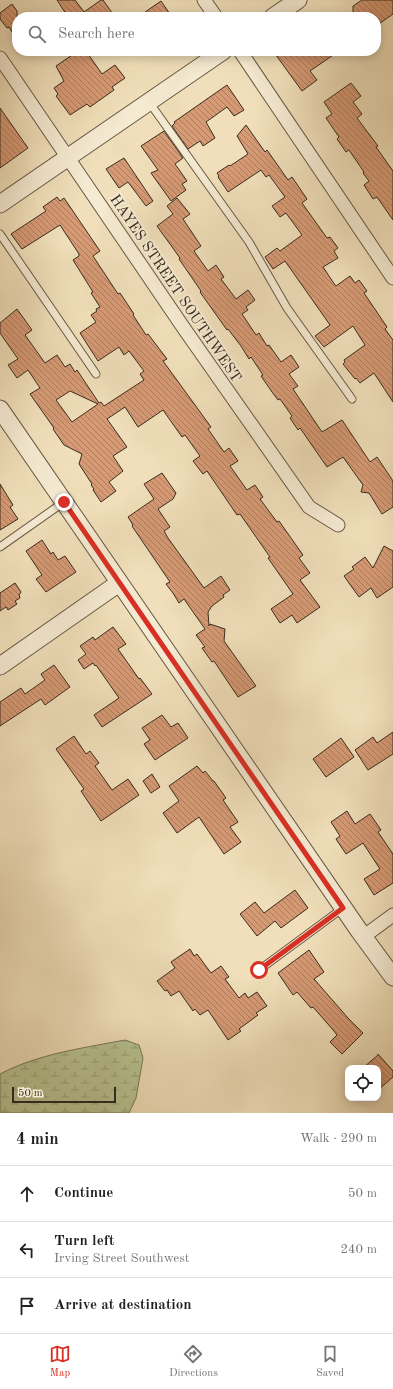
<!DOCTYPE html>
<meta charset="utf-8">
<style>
:root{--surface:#fff;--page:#f2f2f2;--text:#222;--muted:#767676;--line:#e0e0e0;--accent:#d93025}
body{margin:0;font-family:"Old Standard TT",serif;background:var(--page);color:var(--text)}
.controls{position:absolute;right:12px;bottom:12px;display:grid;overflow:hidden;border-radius:8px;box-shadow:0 2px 10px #0003}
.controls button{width:36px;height:36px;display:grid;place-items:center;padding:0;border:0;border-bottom:1px solid var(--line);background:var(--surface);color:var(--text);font:20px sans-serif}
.scale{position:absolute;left:12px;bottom:10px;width:104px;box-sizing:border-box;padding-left:4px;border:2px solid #392c1e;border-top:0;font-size:11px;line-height:14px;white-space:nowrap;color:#392c1e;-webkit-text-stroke:3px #f5ead2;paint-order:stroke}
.stop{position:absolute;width:12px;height:12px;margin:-9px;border:3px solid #d93025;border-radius:50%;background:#fff}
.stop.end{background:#d93025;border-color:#fff;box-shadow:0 1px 4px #0008}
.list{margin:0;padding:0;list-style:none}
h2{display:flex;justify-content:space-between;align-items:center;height:52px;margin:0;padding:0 16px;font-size:17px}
h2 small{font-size:13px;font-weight:400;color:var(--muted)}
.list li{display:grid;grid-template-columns:26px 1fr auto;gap:12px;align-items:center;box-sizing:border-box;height:56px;padding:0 16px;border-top:1px solid var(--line)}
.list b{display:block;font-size:15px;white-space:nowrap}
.list p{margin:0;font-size:13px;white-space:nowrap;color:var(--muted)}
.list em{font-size:13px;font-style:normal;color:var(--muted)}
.icon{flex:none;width:22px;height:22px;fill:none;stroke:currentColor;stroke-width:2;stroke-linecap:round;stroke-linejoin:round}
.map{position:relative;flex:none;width:393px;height:1113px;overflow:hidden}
.search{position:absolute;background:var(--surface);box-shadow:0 2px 10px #0003;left:12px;right:12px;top:12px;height:44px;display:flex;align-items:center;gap:10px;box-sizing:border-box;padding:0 14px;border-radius:16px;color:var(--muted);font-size:15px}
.sheet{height:220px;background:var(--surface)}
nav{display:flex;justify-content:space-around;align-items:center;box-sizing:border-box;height:56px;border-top:1px solid var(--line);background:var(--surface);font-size:11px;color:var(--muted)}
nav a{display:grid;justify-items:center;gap:2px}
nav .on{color:var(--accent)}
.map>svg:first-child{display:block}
.wetland{fill:url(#wetland-marsh);stroke:#787758}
.building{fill:url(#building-back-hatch);stroke:#392c1e;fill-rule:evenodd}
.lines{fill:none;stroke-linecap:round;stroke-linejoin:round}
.service-casing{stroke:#675945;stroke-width:9}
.minor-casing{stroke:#675945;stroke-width:15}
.tertiary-casing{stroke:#675945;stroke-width:19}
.service{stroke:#f5ead2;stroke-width:7}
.minor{stroke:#f5ead2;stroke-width:13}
.tertiary{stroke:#f5ead2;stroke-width:17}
.route{stroke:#d93025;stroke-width:5}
.labels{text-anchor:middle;stroke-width:4;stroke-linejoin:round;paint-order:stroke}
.street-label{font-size:15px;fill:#392c1e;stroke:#f5ead2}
</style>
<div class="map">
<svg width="393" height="1113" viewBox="0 0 393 1113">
<defs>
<pattern id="wetland-marsh" width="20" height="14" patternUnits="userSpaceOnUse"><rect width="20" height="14" fill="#b8c291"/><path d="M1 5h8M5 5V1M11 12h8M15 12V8" fill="none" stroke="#979e76"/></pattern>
<pattern id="building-back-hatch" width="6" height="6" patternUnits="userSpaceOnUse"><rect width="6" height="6" fill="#d69a75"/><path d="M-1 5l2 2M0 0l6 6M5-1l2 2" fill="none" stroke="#af7e5f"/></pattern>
</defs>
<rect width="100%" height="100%" fill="#f0dfba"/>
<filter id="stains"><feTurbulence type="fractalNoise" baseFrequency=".005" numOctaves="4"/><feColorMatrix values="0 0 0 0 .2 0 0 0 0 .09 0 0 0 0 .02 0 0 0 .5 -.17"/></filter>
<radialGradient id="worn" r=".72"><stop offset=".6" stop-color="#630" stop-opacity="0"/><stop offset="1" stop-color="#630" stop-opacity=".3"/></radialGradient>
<path class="wetland" d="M 125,1040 L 139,1045 L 143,1058 L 136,1098 L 129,1113 L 0,1113 L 0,1074 C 38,1054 83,1048 125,1040 Z"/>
<g class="building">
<path d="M 57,0 L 75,0 L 84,12 L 101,0 L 103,0 L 115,17 L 68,17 Z"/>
<path d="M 362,0 L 393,0 L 393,14 L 376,26 L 376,17 L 353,17 L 353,6 Z"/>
<path d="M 161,1 L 172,17 L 138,17 Z"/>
<path d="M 12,4 L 17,11 L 17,40 L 9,27 L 7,28 L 0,19 L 0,13 Z"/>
<path d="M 78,51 L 86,51 L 102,74 L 115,65 L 125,78 L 112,87 L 114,90 L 90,107 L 87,104 L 70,115 L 56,96 L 58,94 L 54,88 L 64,81 L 56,66 Z"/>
<path d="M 273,51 L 339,51 L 310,71 L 317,80 L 302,91 Z"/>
<path d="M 351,83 L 361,96 L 353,102 L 362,114 L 357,118 L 378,146 L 376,147 L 393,171 L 393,220 L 377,197 L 373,199 L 364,185 L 369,181 L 363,173 L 364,172 L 349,150 L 346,152 L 337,139 L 339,137 L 326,118 L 332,114 L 324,102 Z"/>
<path d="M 227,85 L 244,110 L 234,116 L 227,107 L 206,122 L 215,138 L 203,146 L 200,141 L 188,149 L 172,126 L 175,123 L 174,122 Z"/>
<path d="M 0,108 L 28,148 L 0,168 Z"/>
<path d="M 246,125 L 265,152 L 267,150 L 288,180 L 292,177 L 307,199 L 302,203 L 327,238 L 330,237 L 338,248 L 334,251 L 338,258 L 323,267 L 335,285 L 336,286 L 350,276 L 355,283 L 359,280 L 367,291 L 364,293 L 387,327 L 385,329 L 393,340 L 393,402 L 374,373 L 360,383 L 356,378 L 355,379 L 343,364 L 345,362 L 344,360 L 365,345 L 353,326 L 324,347 L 315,336 L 330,325 L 285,261 L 273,269 L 265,257 L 277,248 L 280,251 L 302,235 L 286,213 L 280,217 L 272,206 L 285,197 L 269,175 L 266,177 L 261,170 L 228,192 L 218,177 L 219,176 L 217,173 L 229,165 L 230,166 L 248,154 L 237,136 Z"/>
<path d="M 164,131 L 183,158 L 175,164 L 187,181 L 182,184 L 186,190 L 171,201 L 151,173 L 158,170 L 141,146 Z"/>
<path d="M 124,158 L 153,201 L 146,206 L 128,182 L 119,188 L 106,169 Z"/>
<path d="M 57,197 L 60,201 L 64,198 L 100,251 L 93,256 L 118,294 L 120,293 L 134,314 L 133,315 L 146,335 L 148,334 L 167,359 L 163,361 L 211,427 L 208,429 L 224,452 L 229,448 L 238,461 L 230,466 L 247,490 L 255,485 L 263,497 L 260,499 L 277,522 L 279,521 L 303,555 L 299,558 L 310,573 L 300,580 L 320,607 L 297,623 L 292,615 L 280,623 L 271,609 L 293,594 L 268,558 L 270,557 L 240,514 L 237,515 L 207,471 L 203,474 L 193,461 L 200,456 L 185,435 L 182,437 L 163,410 L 138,427 L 125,407 L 107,419 L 127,447 L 113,456 L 123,471 L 109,482 L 116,491 L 101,502 L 93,490 L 94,489 L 91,485 L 92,484 L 79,464 L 82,454 L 64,445 L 53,429 L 54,428 L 30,394 L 40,388 L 28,370 L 17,378 L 8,365 L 18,359 L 0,333 L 0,323 L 17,309 L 32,330 L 25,335 L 45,363 L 57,355 L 65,367 L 70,364 L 75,372 L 77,370 L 99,403 L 101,402 L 104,406 L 144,380 L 140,374 L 144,371 L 129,351 L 124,355 L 119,347 L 98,361 L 80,333 L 96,322 L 91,315 L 97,311 L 96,309 L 100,307 L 91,293 L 93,292 L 73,260 L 79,256 L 79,254 L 60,225 L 22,249 L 11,234 L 46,211 L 43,207 ZM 70,391 L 98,404 L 72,422 L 56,400 Z"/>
<path d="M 177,198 L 190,214 L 183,219 L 201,246 L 194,251 L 208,271 L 216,265 L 224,277 L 221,279 L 236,299 L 248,290 L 255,300 L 246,307 L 248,310 L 242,314 L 256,335 L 259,333 L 267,346 L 269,345 L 281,362 L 291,355 L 299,367 L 289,374 L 298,386 L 293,389 L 322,432 L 342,420 L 370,462 L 377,457 L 393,481 L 393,507 L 382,514 L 369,493 L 361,492 L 363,485 L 343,457 L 327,467 L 300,428 L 298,430 L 290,418 L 292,416 L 280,399 L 278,400 L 272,392 L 261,376 L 263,375 L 251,357 L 249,359 L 241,346 L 228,329 L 227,330 L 200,292 L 201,291 L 179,259 L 180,258 L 157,226 L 173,214 L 167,206 Z"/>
<path d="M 162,473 L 176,493 L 173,499 L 158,509 L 170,527 L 164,531 L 168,538 L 204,588 L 221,576 L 230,590 L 223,595 L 224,597 L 212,606 L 208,612 L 209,626 L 210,624 L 225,629 L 224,641 L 256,686 L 238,697 L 214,661 L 212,662 L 202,648 L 205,647 L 196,635 L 205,629 L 184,599 L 179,603 L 173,593 L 166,584 L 170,582 L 132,526 L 133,525 L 128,517 L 154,499 L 144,484 Z"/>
<path d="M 0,484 L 13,505 L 10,507 L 18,519 L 0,530 Z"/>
<path d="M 42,540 L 51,554 L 53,552 L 58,560 L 65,556 L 76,572 L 46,592 L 36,579 L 42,575 L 26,551 Z"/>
<path d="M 384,546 L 393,551 L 393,587 L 377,598 L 371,588 L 359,597 L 344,576 L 354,569 L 352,567 L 365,557 L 373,568 Z"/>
<path d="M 15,583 L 21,592 L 19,595 L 20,598 L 15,601 L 17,604 L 8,610 L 6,607 L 0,611 L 0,593 Z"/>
<path d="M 113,627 L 126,644 L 118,649 L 139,679 L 140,678 L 152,694 L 102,727 L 94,715 L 119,698 L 96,665 L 95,666 L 93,663 L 84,669 L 78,660 L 86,654 L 80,646 L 93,637 L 95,640 Z"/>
<path d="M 54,665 L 70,687 L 45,705 L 41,699 L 0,726 L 0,702 L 21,688 L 25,694 L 45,680 L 41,674 Z"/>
<path d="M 162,715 L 171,727 L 178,723 L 188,738 L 155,760 L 144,744 L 150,740 L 142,728 Z"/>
<path d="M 393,732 L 393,754 L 368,770 L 355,750 L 373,737 L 377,743 Z"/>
<path d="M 74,736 L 86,754 L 90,751 L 99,763 L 95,766 L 112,790 L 128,779 L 139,795 L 101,821 L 81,791 L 84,789 L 56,749 Z"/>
<path d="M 341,738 L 354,757 L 326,777 L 313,759 Z"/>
<path d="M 197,766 L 203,773 L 205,771 L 213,781 L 214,781 L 226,798 L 223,800 L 238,822 L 230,827 L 241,842 L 224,854 L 199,817 L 177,833 L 163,813 L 179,801 L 169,786 Z"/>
<path d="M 152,774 L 160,787 L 151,793 L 143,781 Z"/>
<path d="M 347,811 L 355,824 L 370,814 L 381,830 L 378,832 L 393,854 L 393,883 L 374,895 L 364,879 L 380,869 L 363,843 L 346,854 L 336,839 L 340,836 L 331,822 Z"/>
<path d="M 295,890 L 308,908 L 281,928 L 275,921 L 257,936 L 240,914 L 255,902 L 264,913 Z"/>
<path d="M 190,949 L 194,956 L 197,954 L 211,973 L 221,966 L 229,977 L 225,979 L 239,998 L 245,993 L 248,998 L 257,992 L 267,1006 L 256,1013 L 258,1015 L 239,1029 L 241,1031 L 228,1040 L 208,1010 L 200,1015 L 195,1009 L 193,1011 L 179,991 L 171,996 L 167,990 L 165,991 L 157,981 L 175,968 L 171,962 Z"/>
<path d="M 309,950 L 324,972 L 314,979 L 348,1018 L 363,1033 L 342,1054 L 330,1042 L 337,1035 L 334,1031 L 313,1007 L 311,1008 L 297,992 L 293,995 L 278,973 Z"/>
<path d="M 378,1054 L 393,1071 L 393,1077 L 378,1090 L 378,1068 L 363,1068 L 378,1055 Z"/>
</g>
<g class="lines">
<defs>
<g id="service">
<path d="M 149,102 L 249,242 L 287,308 L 352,399"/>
<path d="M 0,234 L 96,374"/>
<path d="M 0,547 L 64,502"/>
<path d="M 259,970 L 343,908"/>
</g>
<g id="minor">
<path d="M 204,0 L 216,17"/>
<path d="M 240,51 L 393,278"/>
<path d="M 0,58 L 183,327 L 309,507 L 338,525"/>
<path d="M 363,937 L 393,915"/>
</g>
<g id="tertiary">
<path d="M 273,17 L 298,0"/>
<path d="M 0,204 L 223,51"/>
<path d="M 0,409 L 360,932 L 393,977"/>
<path d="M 0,666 L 119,583"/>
</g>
</defs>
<use href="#service" class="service-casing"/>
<use href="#minor" class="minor-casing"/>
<use href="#tertiary" class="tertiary-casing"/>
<use href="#service" class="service"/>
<use href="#minor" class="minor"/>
<use href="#tertiary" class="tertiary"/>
</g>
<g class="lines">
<path class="route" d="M 64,502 L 343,908 L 259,970"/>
</g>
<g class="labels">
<g class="street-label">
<text transform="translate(176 288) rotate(56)" y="5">HAYES STREET SOUTHWEST</text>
</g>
</g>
<rect width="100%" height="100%" filter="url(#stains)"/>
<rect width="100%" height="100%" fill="url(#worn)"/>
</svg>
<div class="controls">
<button><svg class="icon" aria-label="locate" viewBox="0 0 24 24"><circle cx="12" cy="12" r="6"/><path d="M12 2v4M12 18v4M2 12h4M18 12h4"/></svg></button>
</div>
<div class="scale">50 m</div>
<div class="stop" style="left:259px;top:970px"></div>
<div class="stop end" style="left:64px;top:502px"></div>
<div class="search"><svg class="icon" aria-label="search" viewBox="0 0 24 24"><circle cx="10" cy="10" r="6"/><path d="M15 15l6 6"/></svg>Search here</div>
</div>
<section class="sheet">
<h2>4 min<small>Walk · 290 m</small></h2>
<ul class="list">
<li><svg class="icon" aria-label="ahead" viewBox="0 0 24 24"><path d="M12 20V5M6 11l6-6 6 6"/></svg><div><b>Continue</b></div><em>50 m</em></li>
<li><svg class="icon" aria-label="left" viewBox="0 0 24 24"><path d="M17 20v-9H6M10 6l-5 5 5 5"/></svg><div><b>Turn left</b><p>Irving Street Southwest</p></div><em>240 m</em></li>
<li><svg class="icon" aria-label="arrive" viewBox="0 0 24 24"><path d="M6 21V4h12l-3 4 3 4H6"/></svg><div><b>Arrive at destination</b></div></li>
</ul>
</section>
<nav>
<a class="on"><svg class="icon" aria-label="map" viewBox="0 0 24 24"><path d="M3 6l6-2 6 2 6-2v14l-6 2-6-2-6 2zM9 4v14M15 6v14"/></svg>Map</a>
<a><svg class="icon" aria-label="directions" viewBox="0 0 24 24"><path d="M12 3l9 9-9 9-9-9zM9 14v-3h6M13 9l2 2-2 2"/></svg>Directions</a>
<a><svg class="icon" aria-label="saved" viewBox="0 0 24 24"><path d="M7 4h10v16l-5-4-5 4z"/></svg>Saved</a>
</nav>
